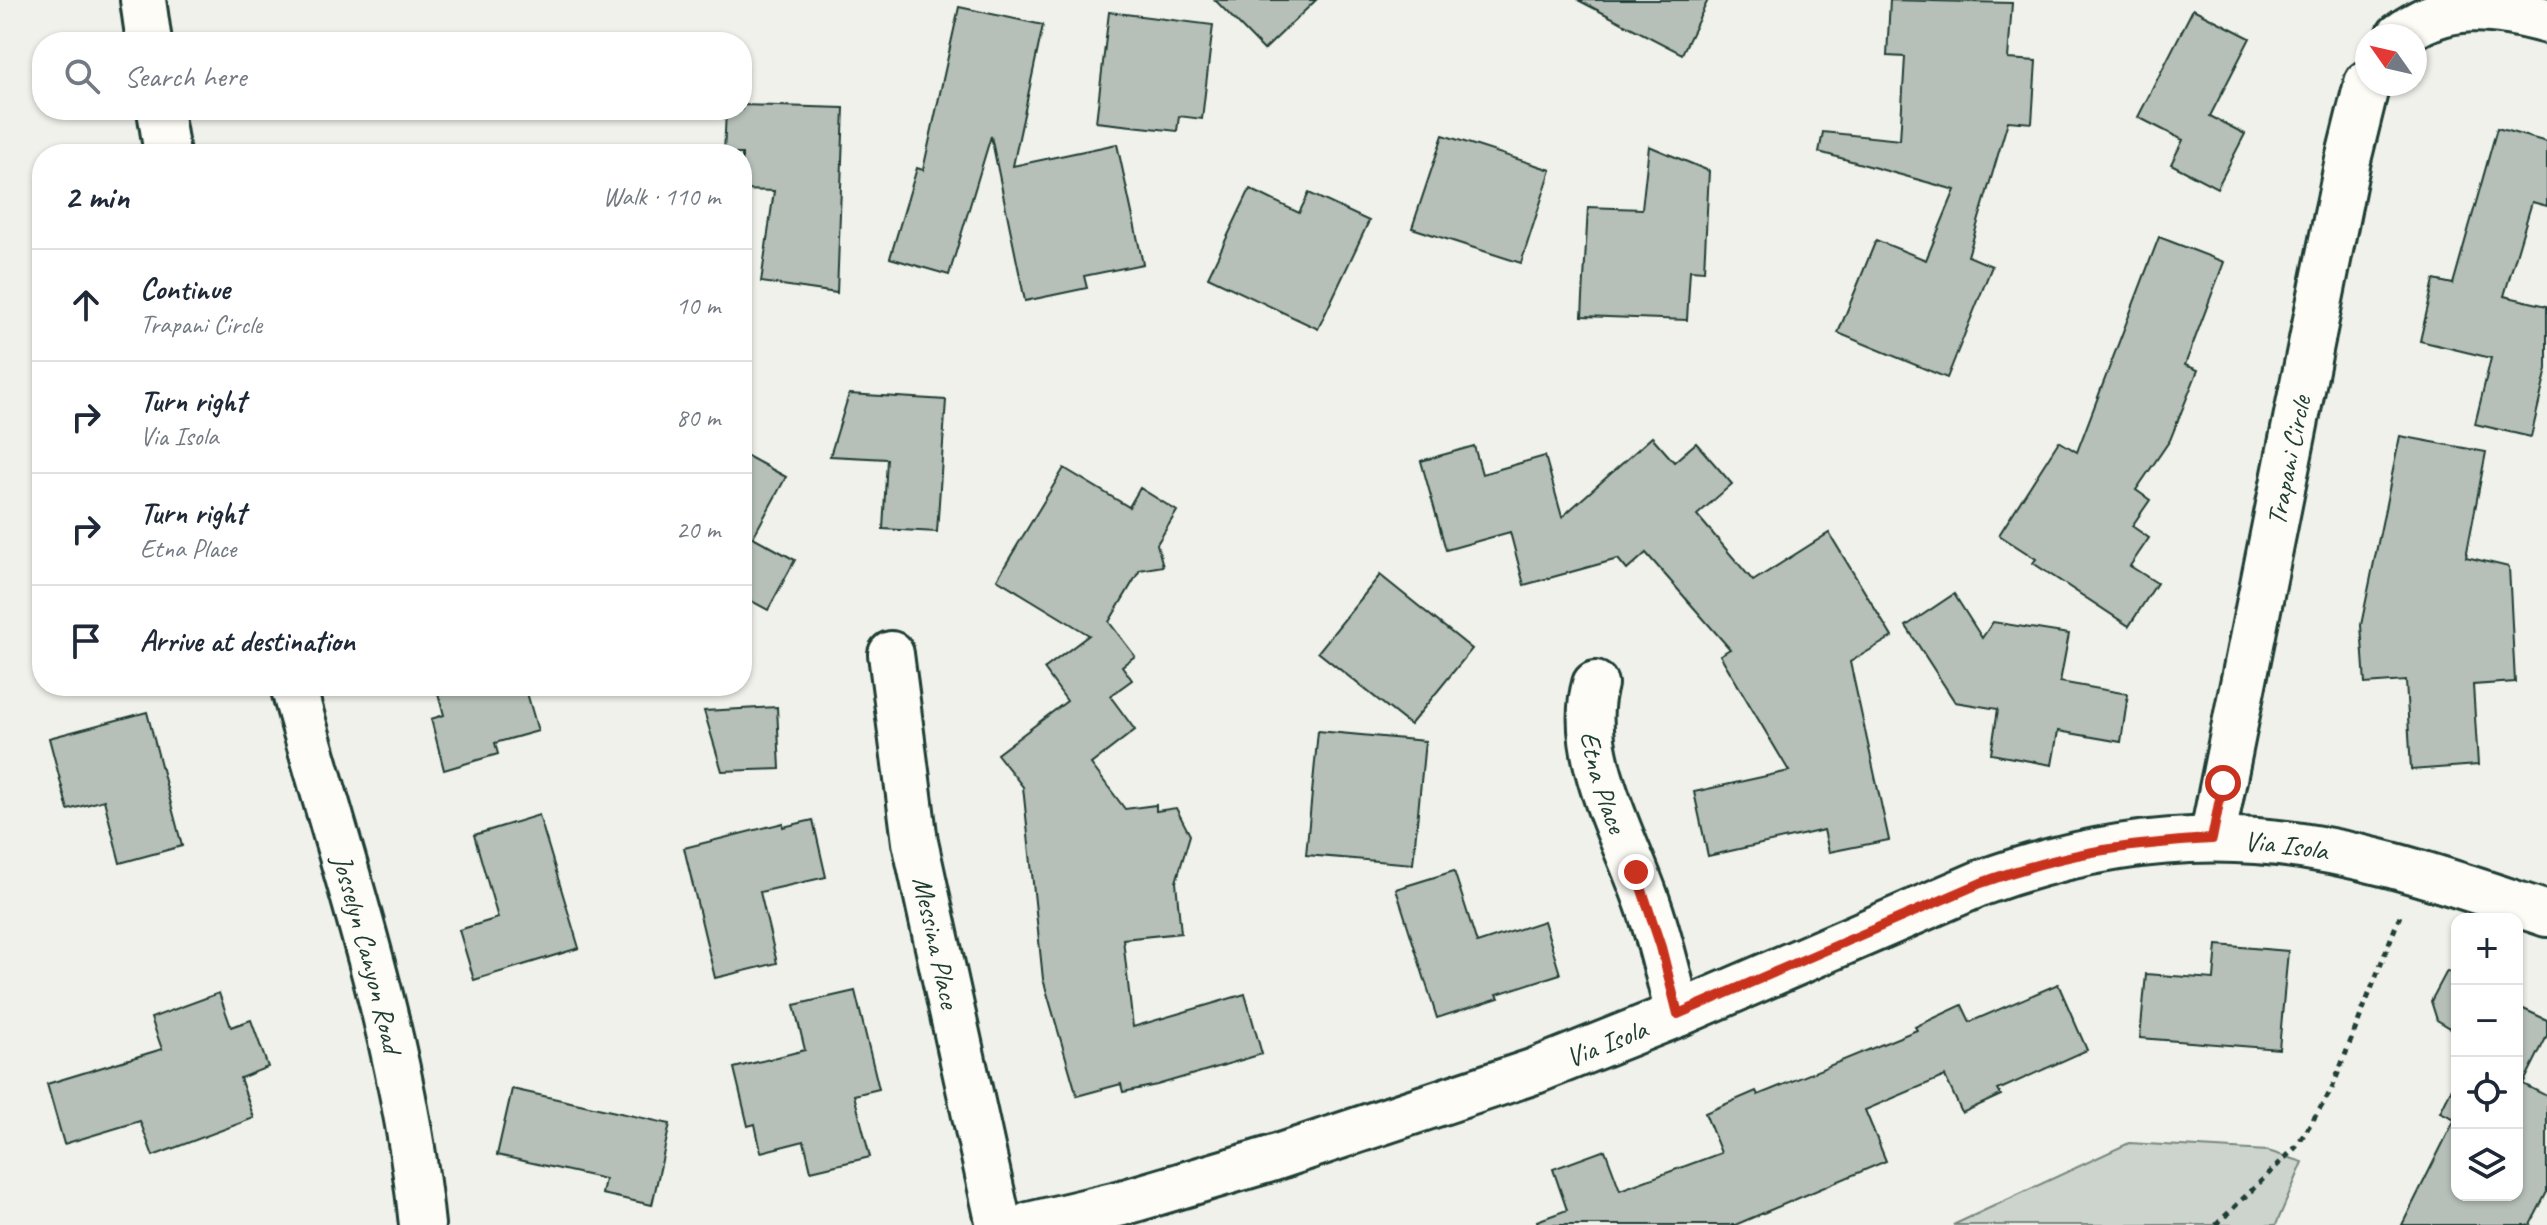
<!DOCTYPE html>
<meta charset="utf-8">
<style>
:root{--surface:#fff;--page:#f6f6f7;--text:#1f2937;--muted:#747a83;--line:#e0e1e3}
body{margin:0;font-family:Caveat,sans-serif;background:var(--page);color:var(--text)}
.controls{position:absolute;right:24px;bottom:24px;display:grid;overflow:hidden;border-radius:16px;box-shadow:0 2px 6px #0004}
.controls button{width:72px;height:72px;display:grid;place-items:center;padding:0;border:0;border-bottom:2px solid var(--line);background:var(--surface);color:var(--text);font:40px sans-serif}
.compass{position:absolute;left:2355px;top:24px;width:72px;height:72px;border-radius:50%;background:var(--surface);box-shadow:0 2px 6px #0004;rotate:304deg}
.stop{position:absolute;width:24px;height:24px;margin:-18px;border:6px solid #c8321e;border-radius:50%;background:#fff}
.stop.end{background:#c8321e;border-color:#fff;box-shadow:0 2px 8px #0008}
.list{margin:0;padding:0;list-style:none}
h2{display:flex;justify-content:space-between;align-items:center;height:104px;margin:0;padding:0 32px;font-size:34px}
h2 small{font-size:26px;font-weight:400;color:var(--muted)}
.list li{display:grid;grid-template-columns:52px 1fr auto;gap:24px;align-items:center;box-sizing:border-box;height:112px;padding:0 32px;border-top:2px solid var(--line)}
.list b{display:block;font-size:30px;white-space:nowrap}
.list p{margin:0;font-size:26px;white-space:nowrap;color:var(--muted)}
.list em{font-size:26px;font-style:normal;color:var(--muted)}
.icon{flex:none;width:44px;height:44px;fill:none;stroke:currentColor;stroke-width:2;stroke-linecap:round;stroke-linejoin:round}
.map{position:relative;flex:none;width:2547px;height:1225px;overflow:hidden}
.search{position:absolute;background:var(--surface);box-shadow:0 2px 6px #0004;left:32px;top:32px;width:720px;height:88px;display:flex;align-items:center;gap:20px;box-sizing:border-box;padding:0 28px;border-radius:32px;color:var(--muted);font-size:30px}
.panel{position:absolute;background:var(--surface);box-shadow:0 2px 6px #0004;left:32px;top:144px;width:720px;height:552px;border-radius:32px}
.map>svg:first-child{display:block}
.green{fill:#cdd3cd;stroke:#768880;stroke-width:2}
.building{fill:#b6bfb8;stroke:#1f3d34;stroke-width:2}
.lines{fill:none;stroke-linecap:round;stroke-linejoin:round}
.street-casing{stroke:#1f3d34;stroke-width:50}
.secondary-casing{stroke:#1f3d34;stroke-width:50}
.path{stroke:#1f3d34;stroke-width:5;stroke-dasharray:6 6;stroke-linecap:butt}
.street{stroke:#fdfcf7;stroke-width:44}
.secondary{stroke:#fdfcf7;stroke-width:44}
.route{stroke:#c8321e;stroke-width:10}
.labels{text-anchor:middle;stroke-width:6;stroke-linejoin:round;paint-order:stroke}
.street-label{font-size:28px;fill:#1f3d34;stroke:#fdfcf7}
</style>
<div class="map">
<svg width="2547" height="1225" viewBox="0 0 2547 1225">
<rect width="100%" height="100%" fill="#f0f1eb"/>
<filter id="ink" filterUnits="userSpaceOnUse"><feTurbulence type="fractalNoise" baseFrequency=".0125" numOctaves="2"/><feDisplacementMap in="SourceGraphic" scale="16" xChannelSelector="R" yChannelSelector="G"/><feConvolveMatrix kernelMatrix="1 2 1 2 8 2 1 2 1" color-interpolation-filters="sRGB"/></filter>
<g filter="url(#ink)">
<path class="green" d="M 2129,1143 L 2268,1151 L 2303,1162 L 2276,1225 L 1953,1225 Z"/>
<g class="building">
<path d="M 1215,0 L 1316,0 L 1264,50 Z"/>
<path d="M 1578,0 L 1708,0 L 1682,54 Z"/>
<path d="M 1890,0 L 2012,3 L 2008,59 L 2036,61 L 2032,123 L 2008,121 L 1968,256 L 1992,266 L 1947,378 L 1838,333 L 1876,240 L 1926,260 L 1955,190 L 1819,152 L 1823,132 L 1900,140 L 1905,57 L 1887,56 Z"/>
<path d="M 959,7 L 1043,25 L 1013,166 L 1117,144 L 1143,264 L 1084,276 L 1087,288 L 1025,301 L 991,136 L 949,275 L 890,258 L 917,168 L 923,170 Z"/>
<path d="M 2193,9 L 2250,38 L 2210,116 L 2245,134 L 2217,188 L 2171,164 L 2183,140 L 2138,117 Z"/>
<path d="M 1109,12 L 1213,25 L 1202,119 L 1179,116 L 1177,131 L 1096,122 Z"/>
<path d="M 742,105 L 844,108 L 837,293 L 761,282 L 774,191 L 742,190 L 742,154 L 724,154 L 726,110 L 742,110 Z"/>
<path d="M 2497,128 L 2547,142 L 2547,206 L 2532,202 L 2504,296 L 2547,306 L 2547,369 L 2531,437 L 2475,424 L 2491,358 L 2420,341 L 2434,280 L 2453,284 Z"/>
<path d="M 1443,135 L 1551,170 L 1521,263 L 1412,228 Z"/>
<path d="M 1649,146 L 1709,171 L 1704,271 L 1690,270 L 1687,320 L 1582,316 L 1588,207 L 1642,209 Z"/>
<path d="M 1250,189 L 1299,213 L 1309,193 L 1369,221 L 1318,329 L 1208,277 Z"/>
<path d="M 2159,237 L 2224,262 L 2185,365 L 2198,370 L 2170,440 L 2136,490 L 2150,500 L 2132,526 L 2149,538 L 2130,566 L 2157,583 L 2129,626 L 2033,563 L 2036,559 L 1999,535 L 2059,441 L 2077,452 Z"/>
<path d="M 849,394 L 946,400 L 937,532 L 883,529 L 887,459 L 830,456 Z"/>
<path d="M 2400,436 L 2486,452 L 2466,557 L 2509,567 L 2515,682 L 2473,685 L 2478,765 L 2411,770 L 2406,681 L 2365,684 L 2361,625 Z"/>
<path d="M 1652,437 L 1674,462 L 1696,443 L 1732,484 L 1697,515 L 1753,581 L 1829,533 L 1892,637 L 1850,662 L 1889,840 L 1829,852 L 1824,830 L 1708,856 L 1694,792 L 1789,771 L 1720,655 L 1730,649 L 1646,553 L 1627,570 L 1618,559 L 1524,585 L 1510,532 L 1446,550 L 1421,461 L 1474,446 L 1482,474 L 1545,456 L 1562,517 Z"/>
<path d="M 742,453 L 786,477 L 753,537 L 795,560 L 768,610 L 742,596 Z"/>
<path d="M 1064,468 L 1129,507 L 1140,488 L 1177,511 L 1157,544 L 1163,566 L 1140,570 L 1109,622 L 1135,656 L 1122,666 L 1132,680 L 1110,696 L 1135,730 L 1091,764 L 1125,809 L 1156,805 L 1156,811 L 1176,808 L 1190,835 L 1176,882 L 1181,933 L 1123,939 L 1133,1027 L 1245,994 L 1262,1054 L 1157,1085 L 1123,1092 L 1121,1084 L 1077,1096 L 1043,979 L 1023,787 L 997,754 L 1067,701 L 1044,669 L 1089,635 L 997,579 Z"/>
<path d="M 1380,575 L 1472,649 L 1410,725 L 1318,652 Z"/>
<path d="M 1954,594 L 1982,638 L 1993,622 L 2069,634 L 2060,682 L 2128,694 L 2121,742 L 2058,731 L 2052,765 L 1991,754 L 1998,709 L 1955,702 L 1906,626 Z"/>
<path d="M 436,686 L 525,686 L 538,731 L 495,743 L 498,754 L 444,770 L 431,719 L 444,715 Z"/>
<path d="M 777,707 L 780,769 L 722,771 L 704,711 Z"/>
<path d="M 147,712 L 182,846 L 120,863 L 104,800 L 68,810 L 49,738 Z"/>
<path d="M 1318,731 L 1425,741 L 1413,864 L 1306,855 Z"/>
<path d="M 539,815 L 579,948 L 474,980 L 459,930 L 498,918 L 474,835 Z"/>
<path d="M 813,820 L 826,877 L 760,892 L 777,963 L 715,978 L 684,848 L 783,823 L 783,827 Z"/>
<path d="M 1454,871 L 1477,943 L 1544,921 L 1560,974 L 1497,994 L 1499,998 L 1437,1018 L 1396,889 Z"/>
<path d="M 2217,945 L 2288,951 L 2279,1049 L 2140,1038 L 2146,974 L 2214,979 Z"/>
<path d="M 2447,971 L 2457,976 L 2457,1032 L 2437,1020 L 2431,1001 Z"/>
<path d="M 2058,984 L 2087,1050 L 1998,1090 L 2001,1095 L 1962,1113 L 1945,1076 L 1865,1110 L 1886,1161 L 1735,1225 L 1538,1225 L 1537,1221 L 1567,1210 L 1553,1169 L 1605,1150 L 1620,1190 L 1721,1153 L 1705,1113 L 1756,1091 L 1758,1095 L 1917,1030 L 1915,1027 L 1962,1005 L 1970,1022 Z"/>
<path d="M 855,991 L 879,1089 L 854,1095 L 870,1157 L 811,1171 L 804,1141 L 761,1152 L 755,1124 L 748,1126 L 734,1068 L 805,1050 L 794,1005 Z"/>
<path d="M 219,993 L 231,1027 L 251,1020 L 268,1067 L 240,1078 L 254,1118 L 153,1156 L 140,1121 L 64,1144 L 47,1084 L 162,1049 L 151,1018 Z"/>
<path d="M 2517,1006 L 2547,1020 L 2547,1036 L 2523,1084 L 2547,1096 L 2547,1192 L 2530,1225 L 2402,1225 L 2455,1119 L 2440,1112 L 2457,1078 L 2457,1195 L 2517,1195 Z"/>
<path d="M 512,1089 L 670,1124 L 652,1205 L 602,1194 L 605,1179 L 497,1155 Z"/>
</g>
<g class="lines">
<defs>
<g id="street">
<path d="M 2399,36 C 2445,0 2493,6 2547,21"/>
<path id="s1" d="M 891,654 L 915,842 L 999,1225"/>
<path id="s2" d="M 1595,684 C 1575,755 1627,840 1649,907 C 1661,942 1669,978 1678,1014"/>
<path id="s3" d="M 2212,839 L 2348,160 L 2367,83"/>
<path id="s4" d="M 1029,1225 L 1122,1203 L 1271,1159 L 1535,1071 L 1678,1014 L 1981,883 C 2069,851 2162,834 2257,841 C 2356,848 2453,883 2547,914"/>
</g>
<g id="secondary">
<path d="M 143,0 L 149,42"/>
<path d="M 160,110 L 167,154"/>
<path id="s5" d="M 293,686 C 342,863 404,1041 422,1225"/>
</g>
</defs>
<use href="#street" class="street-casing"/>
<use href="#secondary" class="secondary-casing"/>
<path class="path" d="M 2216,1225 L 2296,1147 L 2331,1091 L 2401,913"/>
<use href="#street" class="street"/>
<use href="#secondary" class="secondary"/>
</g>
</g>
<g class="lines" filter="url(#ink)">
<path class="route" d="M 1636,872 L 1661,947 L 1678,1014 L 1981,883 C 2063,853 2125,844 2212,839 L 2223,783"/>
</g>
<g class="labels">
<g class="street-label">
<text dy="10" stroke="none"><textPath href="#s3" startOffset="386">Trapani Circle</textPath></text>
<text dy="10" stroke="none"><textPath href="#s2" startOffset="100">Etna Place</textPath></text>
<text dy="10" stroke="none"><textPath href="#s4" startOffset="1324">Via Isola</textPath></text>
<text dy="10" stroke="none"><textPath href="#s1" startOffset="292">Messina Place</textPath></text>
<text dy="10" stroke="none"><textPath href="#s5" startOffset="278">Josselyn Canyon Road</textPath></text>
<text dy="10" stroke="none"><textPath href="#s4" startOffset="606">Via Isola</textPath></text>
</g>
</g>
</svg>
<div class="controls">
<button>+</button>
<button>−</button>
<button><svg class="icon" aria-label="locate" viewBox="0 0 24 24"><circle cx="12" cy="12" r="6"/><path d="M12 2v4M12 18v4M2 12h4M18 12h4"/></svg></button>
<button><svg class="icon" aria-label="layers" viewBox="0 0 24 24"><path d="M12 4l9 5-9 5-9-5zM3 14l9 5 9-5"/></svg></button>
</div>
<svg class="compass" viewBox="-18 -18 36 36"><path d="M0-13l5 13h-10z" fill="#e53935"/><path d="M0 13l5-13h-10z" fill="#747a83"/></svg>
<div class="stop" style="left:2223px;top:783px"></div>
<div class="stop end" style="left:1636px;top:872px"></div>
<div class="search"><svg class="icon" aria-label="search" viewBox="0 0 24 24"><circle cx="10" cy="10" r="6"/><path d="M15 15l6 6"/></svg>Search here</div>
<section class="panel">
<h2>2 min<small>Walk · 110 m</small></h2>
<ul class="list">
<li><svg class="icon" aria-label="ahead" viewBox="0 0 24 24"><path d="M12 20V5M6 11l6-6 6 6"/></svg><div><b>Continue</b><p>Trapani Circle</p></div><em>10 m</em></li>
<li><svg class="icon" aria-label="right" viewBox="0 0 24 24"><path d="M7 20v-9h11M14 6l5 5-5 5"/></svg><div><b>Turn right</b><p>Via Isola</p></div><em>80 m</em></li>
<li><svg class="icon" aria-label="right" viewBox="0 0 24 24"><path d="M7 20v-9h11M14 6l5 5-5 5"/></svg><div><b>Turn right</b><p>Etna Place</p></div><em>20 m</em></li>
<li><svg class="icon" aria-label="arrive" viewBox="0 0 24 24"><path d="M6 21V4h12l-3 4 3 4H6"/></svg><div><b>Arrive at destination</b></div></li>
</ul>
</section>
</div>
